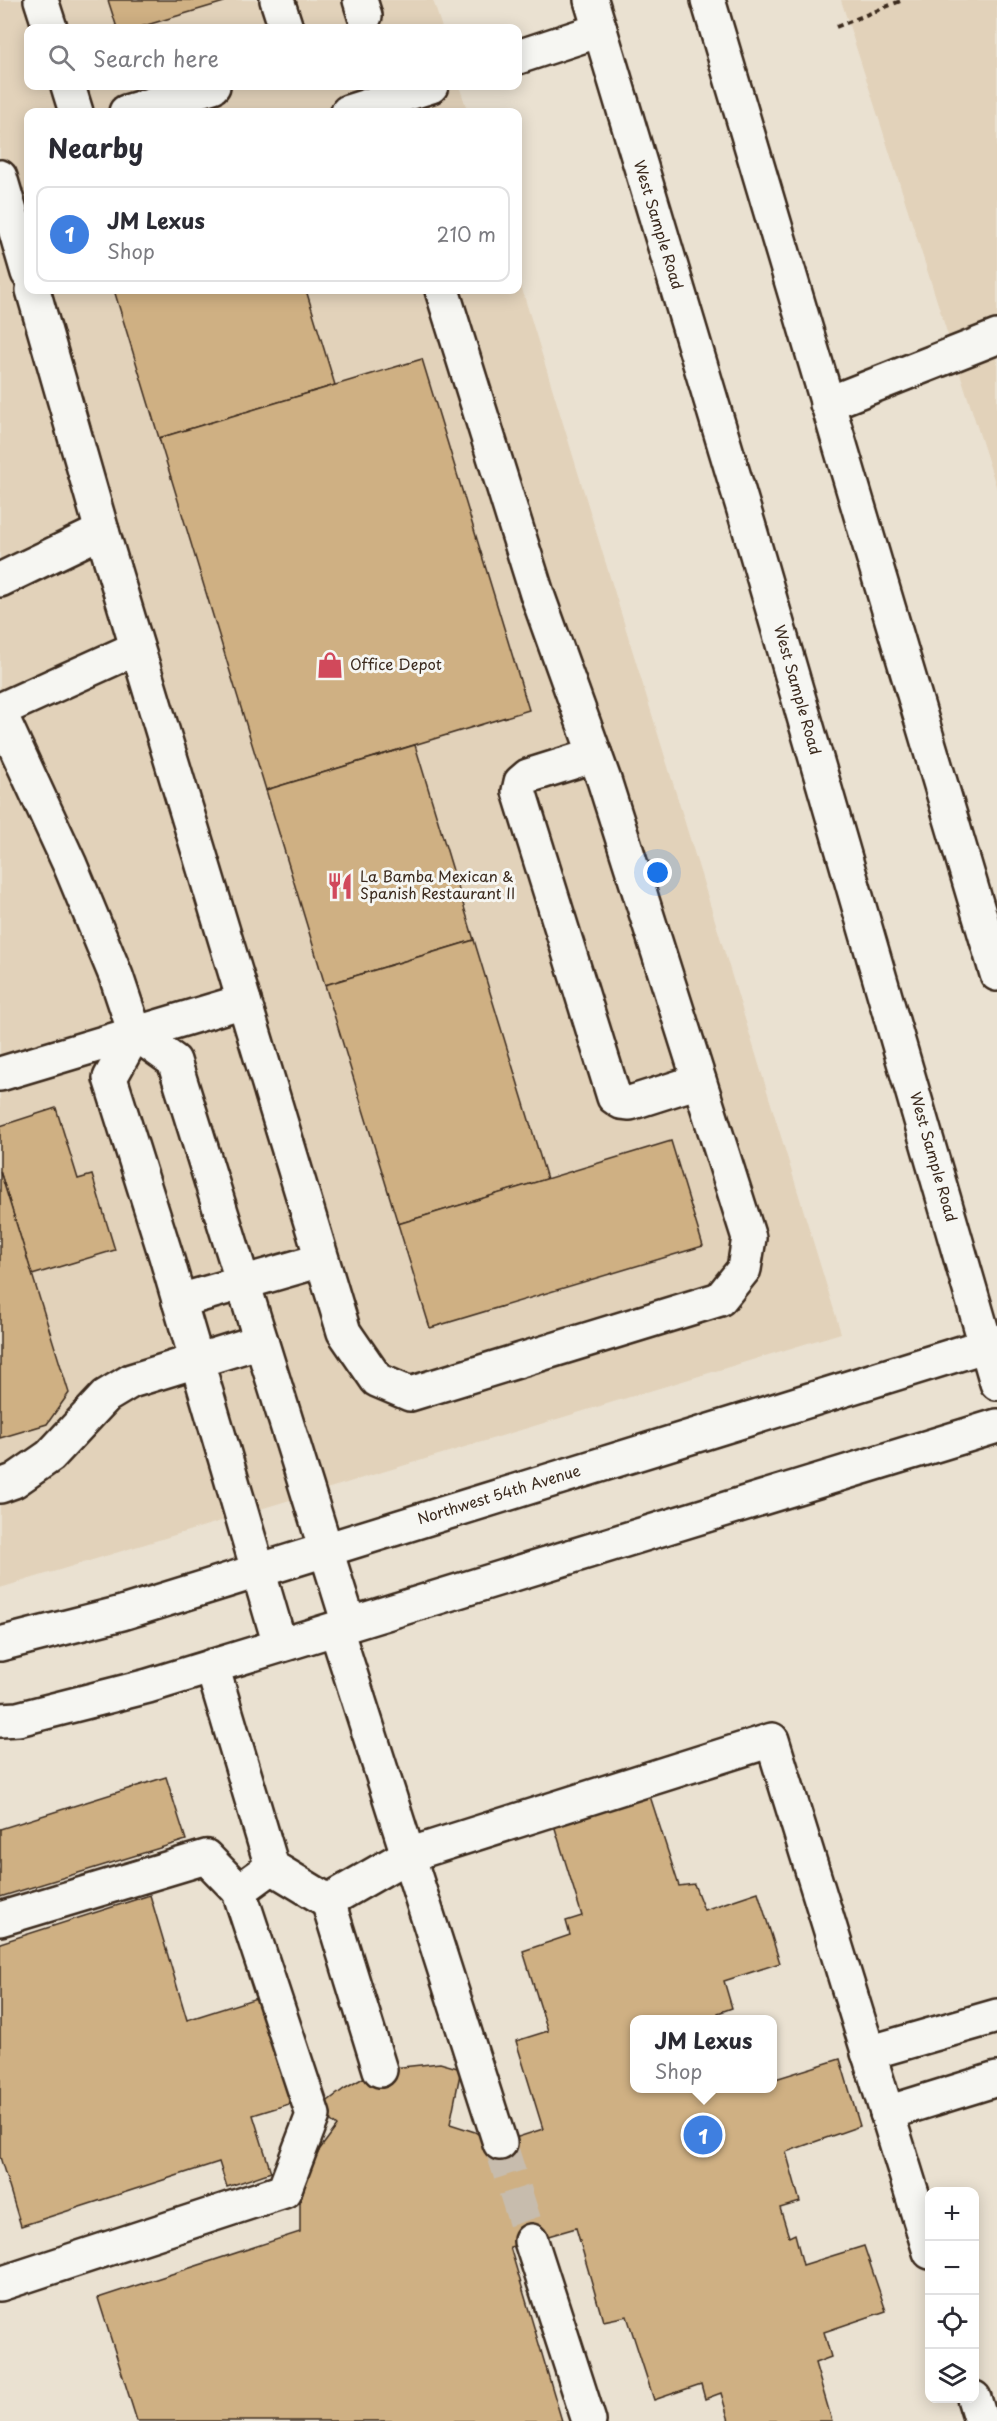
<!DOCTYPE html>
<meta charset="utf-8">
<style>
:root{--surface:#fff;--page:#f2f2f3;--text:#2b2b33;--muted:#7c7c81;--line:#e1e1e2;--accent:#d1495b}
body{margin:0;font-family:"Playpen Sans",sans-serif;background:var(--page);color:var(--text)}
.controls{position:absolute;right:18px;bottom:18px;display:grid;overflow:hidden;border-radius:12px;box-shadow:0 3px 15px #0003}
.controls button{width:54px;height:54px;display:grid;place-items:center;padding:0;border:0;border-bottom:2px solid var(--line);background:var(--surface);color:var(--text);font:30px sans-serif}
.you{position:absolute;left:658px;top:873px;width:21px;height:21px;margin:-15px;border:4px solid #fff;border-radius:50%;background:#1a73e8;box-shadow:0 0 0 9px #1a73e833}
.badge{display:grid;place-items:center;width:39px;height:39px;border-radius:50%;background:var(--accent);color:#fff;font-size:20px;font-weight:700}
.pin{position:absolute;translate:-50% -50%;border:3px solid #fff;box-shadow:0 2px 6px #0006}
.popup{position:absolute;left:630px;top:2015px;width:147px;height:78px;box-sizing:border-box;display:grid;place-content:center;border-radius:12px;background:var(--surface);filter:drop-shadow(0 2px 4px #0005);font-size:20px;white-space:nowrap;color:var(--muted)}
.popup b{font-size:22px;color:var(--text)}
.popup::after{content:'';position:absolute;left:50%;top:100%;margin-left:-12px;border:12px solid transparent;border-top-color:var(--surface)}
.list{margin:0;padding:0;list-style:none}
h2{display:flex;justify-content:space-between;align-items:center;height:78px;margin:0;padding:0 24px;font-size:26px}
h2 small{font-size:20px;font-weight:400;color:var(--muted)}
.list li{display:grid;grid-template-columns:39px 1fr auto;gap:18px;align-items:center;box-sizing:border-box;height:96px;margin:0 12px 12px;padding:0 12px;border:2px solid var(--line);border-radius:12px}
.list b{display:block;font-size:22px;white-space:nowrap}
.list p{margin:0;font-size:20px;white-space:nowrap;color:var(--muted)}
.list em{font-size:20px;font-style:normal;color:var(--muted)}
.icon{flex:none;width:33px;height:33px;fill:none;stroke:currentColor;stroke-width:2;stroke-linecap:round;stroke-linejoin:round}
.map{position:relative;flex:none;width:997px;height:2421px;overflow:hidden}
.search{position:absolute;background:var(--surface);box-shadow:0 3px 15px #0003;left:24px;top:24px;width:498px;height:66px;display:flex;align-items:center;gap:15px;box-sizing:border-box;padding:0 21px;border-radius:12px;color:var(--muted);font-size:22px}
.panel{position:absolute;background:var(--surface);box-shadow:0 3px 15px #0003;left:24px;top:108px;width:498px;height:186px;border-radius:12px}
.map>svg:first-child{display:block}
.built{fill:#e2d2ba}
.building{fill:#cfb083;stroke:#3b2a1e;stroke-width:1.5}
.lines{fill:none;stroke-linecap:round;stroke-linejoin:round}
.minor-tunnel{stroke:#c7bcad;stroke-width:33;stroke-dasharray:33 16;stroke-linecap:butt}
.minor-casing{stroke:#3b2a1e;stroke-width:38}
.major-casing{stroke:#3b2a1e;stroke-width:38}
.path{stroke:#3b2a1e;stroke-width:4;stroke-dasharray:6 4.5;stroke-linecap:butt}
.minor{stroke:#f6f6f2;stroke-width:33}
.major{stroke:#f6f6f2;stroke-width:33}
.labels{text-anchor:middle;stroke-width:6;stroke-linejoin:round;paint-order:stroke}
.street-label{font-size:15px;fill:#3b2a1e;stroke:#f6f6f2}
.poi-label{font-size:15px;fill:#3b2a1e;stroke:#f6f6f2;text-anchor:start}
</style>
<div class="map">
<svg width="997" height="2421" viewBox="0 0 997 2421">
<rect width="100%" height="100%" fill="#eae1d1"/>
<filter id="ink" filterUnits="userSpaceOnUse"><feTurbulence type="fractalNoise" baseFrequency=".0167" numOctaves="2"/><feDisplacementMap in="SourceGraphic" scale="12" xChannelSelector="R" yChannelSelector="G"/><feConvolveMatrix kernelMatrix="1 2 1 2 8 2 1 2 1" color-interpolation-filters="sRGB"/></filter>
<g filter="url(#ink)">
<g class="built">
<path d="M 0,0 L 433,0 L 442,28 L 28,28 L 28,86 L 459,86 L 468,112 L 28,112 L 28,290 L 518,290 L 518,276 L 841,1333 L 0,1588 Z"/>
<path d="M 841,0 L 997,0 L 997,489 Z"/>
</g>
<g class="building">
<path d="M 108,0 L 223,0 L 224,2 L 137,28 L 117,28 Z"/>
<path d="M 114,290 L 306,290 L 335,385 L 159,438 Z"/>
<path d="M 422,359 L 529,710 L 266,790 L 159,438 Z"/>
<path d="M 415,745 L 474,940 L 325,985 L 266,790 Z"/>
<path d="M 474,940 L 547,1179 L 398,1224 L 325,985 Z"/>
<path d="M 56,1108 L 78,1179 L 92,1175 L 115,1250 L 32,1275 L 0,1171 L 0,1126 Z"/>
<path d="M 671,1141 L 703,1246 L 430,1328 L 398,1224 Z"/>
<path d="M 0,1171 L 69,1393 L 47,1424 L 0,1438 Z"/>
<path d="M 166,1777 L 186,1840 L 0,1897 L 0,1829 Z"/>
<path d="M 649,1793 L 679,1886 L 694,1884 L 704,1910 L 758,1892 L 780,1963 L 724,1981 L 732,2008 L 718,2013 L 720,2020 L 634,2020 L 634,2088 L 772,2088 L 772,2080 L 840,2059 L 860,2126 L 786,2152 L 800,2202 L 780,2208 L 789,2237 L 795,2234 L 803,2265 L 864,2246 L 886,2311 L 824,2332 L 831,2357 L 815,2363 L 832,2421 L 729,2421 L 721,2393 L 705,2399 L 701,2384 L 654,2400 L 627,2316 L 603,2321 L 576,2228 L 510,2247 L 562,2421 L 137,2421 L 98,2298 L 300,2232 L 300,2203 L 308,2173 L 320,2149 L 337,2126 L 317,2109 L 344,2089 L 365,2077 L 392,2068 L 440,2063 L 461,2069 L 450,2124 L 475,2132 L 493,2145 L 543,2129 L 516,2041 L 548,2031 L 523,1951 L 570,1935 L 566,1921 L 582,1916 L 554,1825 Z"/>
<path d="M 150,1895 L 187,2020 L 282,1990 L 315,2096 L 253,2115 L 271,2172 L 227,2187 L 219,2162 L 21,2226 L 0,2157 L 0,1943 Z"/>
</g>
<g class="lines">
<path class="minor-tunnel" d="M 500,2143 L 531,2241"/>
<defs>
<g id="minor">
<path d="M 41,0 L 50,28"/>
<path d="M 277,0 L 286,28"/>
<path d="M 360,0 L 365,16"/>
<path d="M 518,57 L 600,30"/>
<path d="M 68,86 L 76,112"/>
<path d="M 126,112 L 213,86"/>
<path d="M 348,112 L 431,86"/>
<path d="M 0,177 L 28,273"/>
<path d="M 33,290 L 102,531 L 344,1332 L 377,1380 L 410,1394 L 720,1299 L 744,1269 L 749,1238 L 604,780 L 537,594 L 442,290"/>
<path d="M 827,404 L 997,337"/>
<path d="M 0,580 L 102,531"/>
<path d="M 0,710 L 137,648"/>
<path d="M 0,713 L 70,865 L 116,976 L 135,1033 L 174,1061 L 349,1624"/>
<path d="M 595,755 L 528,776 L 521,782 L 519,791 L 614,1097 L 621,1102 L 630,1103 L 699,1081"/>
<path d="M 135,1033 L 110,1078 L 166,1256 L 280,1645"/>
<path d="M 0,1074 L 244,1001"/>
<path d="M 179,1301 L 322,1260"/>
<path d="M 0,1486 L 14,1481 L 50,1456 L 106,1396 L 131,1381 L 261,1341"/>
<path d="M 336,1629 L 500,2143"/>
<path d="M 0,1644 L 122,1613 L 997,1342"/>
<path d="M 212,1666 L 272,1867 L 328,1901 L 380,2070"/>
<path d="M 0,1720 L 18,1719 L 148,1686 L 997,1426"/>
<path d="M 328,1901 L 408,1855 L 772,1740 L 930,2252"/>
<path d="M 0,1919 L 206,1857 L 239,1891"/>
<path d="M 868,2053 L 997,2016"/>
<path d="M 887,2113 L 997,2079"/>
<path d="M 531,2241 L 589,2421"/>
<path d="M 0,2284 L 284,2191 L 313,2115 L 239,1891 L 272,1867"/>
<path d="M 974,2398 L 981,2421"/>
</g>
<g id="major">
<path d="M 591,0 L 749,527 L 997,1383"/>
<path d="M 708,0 L 997,974"/>
</g>
</defs>
<use href="#minor" class="minor-casing"/>
<use href="#major" class="major-casing"/>
<path class="path" d="M 836,27 L 903,0"/>
<use href="#minor" class="minor"/>
<use href="#major" class="major"/>
</g>
</g>
<defs>
<symbol id="shop-bare" viewBox="-9 -9 18 18"><path d="M-5-2.5h2.3a2.7 3.5 0 0 1 5.4 0H5L5.5 6h-11ZM-1.5-2.5h3a1.5 2.3 0 0 0-3 0Z" fill="#d1495b" stroke="#f6f6f2" stroke-width="2.5" paint-order="stroke"/></symbol>
<symbol id="restaurant-bare" viewBox="-9 -9 18 18"><path d="M-5-6h1v4h1v-4h1v4h1v-4h1v5L-1.5 .5V6h-2V.5L-5-1ZM5-6V6H3V1.5H1.5Q1.5-4 5-6Z" fill="#d1495b" stroke="#f6f6f2" stroke-width="2.5" paint-order="stroke"/></symbol>
</defs>
<g fill-rule="evenodd">
<use href="#shop-bare" x="311" y="646" width="38" height="38"/>
<use href="#restaurant-bare" x="321" y="867" width="38" height="38"/>
</g>
<g class="labels">
<g class="street-label">
<text transform="translate(658 225) rotate(73)" y="5">West Sample Road</text>
<text transform="translate(797 690) rotate(74)" y="5">West Sample Road</text>
<text transform="translate(933 1157) rotate(74)" y="5">West Sample Road</text>
<text transform="translate(499 1495) rotate(-17)" y="5">Northwest 54th Avenue</text>
</g>
<g class="poi-label">
<text x="350" y="670">Office Depot</text>
<text x="360" y="882">La Bamba Mexican &amp;<tspan x="360" dy="17">Spanish Restaurant II</tspan></text>
</g>
</g>
</svg>
<div class="controls">
<button>+</button>
<button>−</button>
<button><svg class="icon" aria-label="locate" viewBox="0 0 24 24"><circle cx="12" cy="12" r="6"/><path d="M12 2v4M12 18v4M2 12h4M18 12h4"/></svg></button>
<button><svg class="icon" aria-label="layers" viewBox="0 0 24 24"><path d="M12 4l9 5-9 5-9-5zM3 14l9 5 9-5"/></svg></button>
</div>
<div class="you"></div>
<div class="pin badge" style="left:703px;top:2135px;background:#3f7fe0">1</div>
<div class="popup"><b>JM Lexus</b>Shop</div>
<div class="search"><svg class="icon" aria-label="search" viewBox="0 0 24 24"><circle cx="10" cy="10" r="6"/><path d="M15 15l6 6"/></svg>Search here</div>
<section class="panel">
<h2>Nearby<small></small></h2>
<ul class="list">
<li><span class="badge" style="background:#3f7fe0">1</span><div><b>JM Lexus</b><p>Shop</p></div><em>210 m</em></li>
</ul>
</section>
</div>
